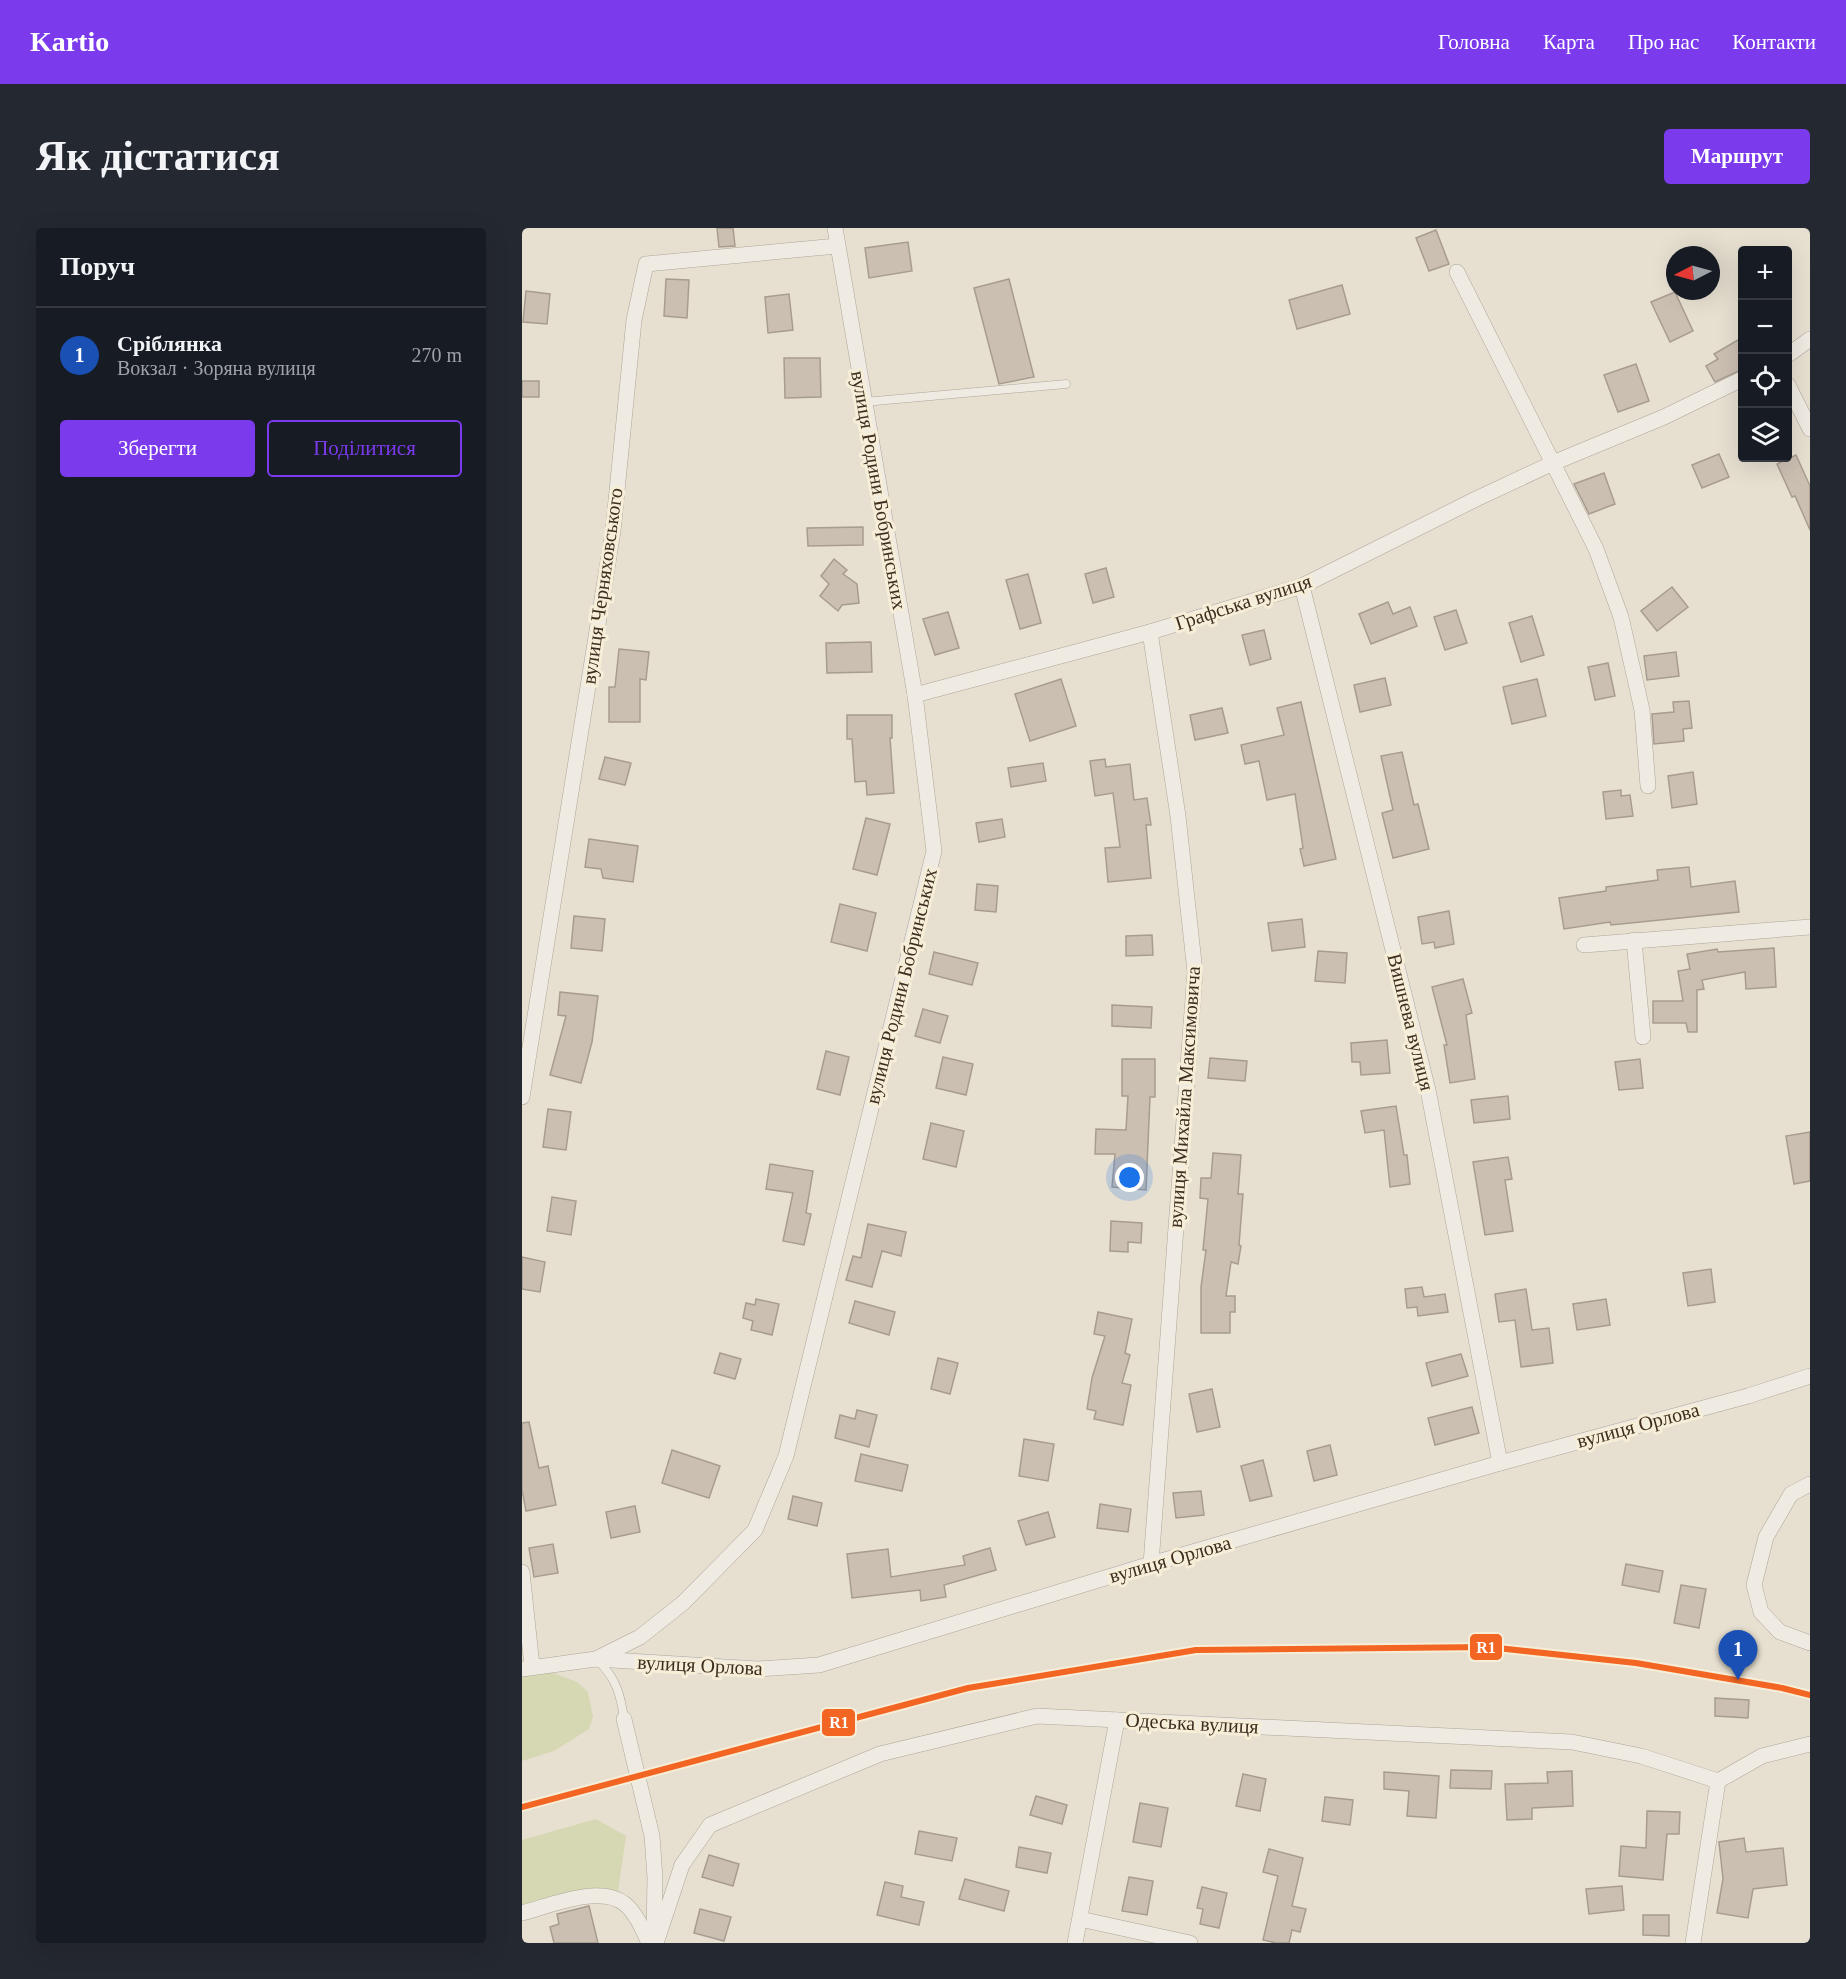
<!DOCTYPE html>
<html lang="uk">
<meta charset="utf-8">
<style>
:root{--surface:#171b24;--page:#242831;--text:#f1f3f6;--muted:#9ea1a6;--line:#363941;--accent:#7c3aed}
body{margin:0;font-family:"Times New Roman",serif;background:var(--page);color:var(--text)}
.controls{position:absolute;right:18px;top:18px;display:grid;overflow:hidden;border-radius:6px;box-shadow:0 6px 24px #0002}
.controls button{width:54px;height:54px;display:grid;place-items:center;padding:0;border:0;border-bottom:2px solid var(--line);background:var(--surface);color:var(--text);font:30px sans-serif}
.compass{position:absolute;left:1144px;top:18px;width:54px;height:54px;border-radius:50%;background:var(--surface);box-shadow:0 6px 24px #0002;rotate:264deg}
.you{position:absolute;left:608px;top:950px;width:21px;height:21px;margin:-15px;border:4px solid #fff;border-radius:50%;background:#1a73e8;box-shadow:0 0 0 9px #1a73e833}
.badge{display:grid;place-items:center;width:39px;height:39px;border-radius:50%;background:var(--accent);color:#fff;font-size:20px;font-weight:700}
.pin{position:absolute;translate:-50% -50px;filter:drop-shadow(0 2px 3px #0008)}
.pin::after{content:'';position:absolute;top:32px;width:21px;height:18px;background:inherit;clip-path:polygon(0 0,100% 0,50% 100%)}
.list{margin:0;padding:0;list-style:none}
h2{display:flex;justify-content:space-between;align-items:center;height:78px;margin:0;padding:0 24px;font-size:26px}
h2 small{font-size:20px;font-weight:400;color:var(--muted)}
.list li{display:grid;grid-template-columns:39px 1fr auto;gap:18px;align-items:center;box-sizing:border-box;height:96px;padding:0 24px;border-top:2px solid var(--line)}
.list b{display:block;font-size:22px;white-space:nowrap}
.list p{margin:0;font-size:20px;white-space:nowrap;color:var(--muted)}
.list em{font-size:20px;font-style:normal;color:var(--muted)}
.actions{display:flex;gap:12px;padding:18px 24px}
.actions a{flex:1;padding:14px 0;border:2px solid var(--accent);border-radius:6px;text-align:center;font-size:21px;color:var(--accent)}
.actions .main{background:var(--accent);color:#fff}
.icon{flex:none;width:33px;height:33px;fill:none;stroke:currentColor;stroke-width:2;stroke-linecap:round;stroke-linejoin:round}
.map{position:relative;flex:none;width:1288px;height:1715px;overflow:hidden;border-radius:6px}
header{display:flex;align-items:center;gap:36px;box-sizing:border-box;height:84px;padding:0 30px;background:var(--accent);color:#fff}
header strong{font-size:28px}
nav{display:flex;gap:33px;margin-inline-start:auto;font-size:21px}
.intro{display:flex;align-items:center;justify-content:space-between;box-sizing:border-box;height:144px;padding:0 36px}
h1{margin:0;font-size:42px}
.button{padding:15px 27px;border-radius:6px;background:var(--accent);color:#fff;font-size:21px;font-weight:700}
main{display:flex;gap:36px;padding:0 36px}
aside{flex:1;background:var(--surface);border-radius:6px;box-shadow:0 6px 24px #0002}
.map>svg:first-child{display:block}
.green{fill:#d6d7b3}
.building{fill:#cbbfb2;stroke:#a89c90;stroke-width:1.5}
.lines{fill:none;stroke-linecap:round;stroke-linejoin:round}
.lane-casing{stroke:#ada599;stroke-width:9}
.street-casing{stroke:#ada599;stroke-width:16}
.lane{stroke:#efebe3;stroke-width:8}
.street{stroke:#efebe3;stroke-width:15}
.rail-1-casing{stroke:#f7eed8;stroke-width:10}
.rail-1{stroke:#f26522;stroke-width:6}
.labels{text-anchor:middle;stroke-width:6;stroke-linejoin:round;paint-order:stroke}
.street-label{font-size:20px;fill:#3d2e20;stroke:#f7eed8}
.line-badge{stroke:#f7eed8;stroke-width:2}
.badge-label{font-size:16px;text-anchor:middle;font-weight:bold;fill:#fff}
</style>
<header>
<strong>Kartio</strong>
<nav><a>Головна</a><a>Карта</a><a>Про нас</a><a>Контакти</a></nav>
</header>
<div class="intro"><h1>Як дістатися</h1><a class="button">Маршрут</a></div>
<main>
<aside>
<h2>Поруч<small></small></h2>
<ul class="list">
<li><span class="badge" style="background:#1a4fb4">1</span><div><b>Сріблянка</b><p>Вокзал · Зоряна вулиця</p></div><em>270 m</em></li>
</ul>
<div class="actions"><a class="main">Зберегти</a><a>Поділитися</a></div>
</aside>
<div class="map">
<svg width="1288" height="1715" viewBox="0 0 1288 1715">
<rect width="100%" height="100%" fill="#e7e0d1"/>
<g class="green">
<path d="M 13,1438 L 55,1454 L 66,1464 L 71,1489 L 67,1501 L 32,1523 L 0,1533 L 0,1441 Z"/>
<path d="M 74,1591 L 104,1608 L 95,1671 L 0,1685 L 0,1612 Z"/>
</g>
<g class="building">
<path d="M 195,0 L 211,0 L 213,18 L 197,19 Z"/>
<path d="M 914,2 L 927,36 L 907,43 L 894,10 Z"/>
<path d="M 386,14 L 390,43 L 347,50 L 343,20 Z"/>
<path d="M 144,51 L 167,52 L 165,90 L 142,88 Z"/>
<path d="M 487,51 L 512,149 L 477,156 L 452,60 Z"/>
<path d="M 820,57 L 828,86 L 775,101 L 767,72 Z"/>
<path d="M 4,63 L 28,66 L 25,96 L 1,94 Z"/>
<path d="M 1153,64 L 1171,103 L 1148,114 L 1129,74 Z"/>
<path d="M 267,66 L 271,102 L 246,105 L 243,69 Z"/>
<path d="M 1221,109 L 1221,141 L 1193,154 L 1184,138 L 1196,131 L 1192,126 Z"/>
<path d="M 262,130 L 298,130 L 299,169 L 263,170 Z"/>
<path d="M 1114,136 L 1127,173 L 1096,184 L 1082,147 Z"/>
<rect x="0" y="153" width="17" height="16"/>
<path d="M 1197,226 L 1207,249 L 1180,260 L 1170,237 Z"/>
<path d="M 1274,227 L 1288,258 L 1288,302 L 1273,268 L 1270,269 L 1255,236 Z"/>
<path d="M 1082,245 L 1093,276 L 1067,286 L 1052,256 Z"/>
<path d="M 341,299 L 341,317 L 286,318 L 285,300 Z"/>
<path d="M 312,331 L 325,342 L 321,346 L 335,356 L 337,375 L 320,377 L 316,383 L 298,368 L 307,356 L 299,348 Z"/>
<path d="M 584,340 L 592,369 L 571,375 L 563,346 Z"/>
<path d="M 506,346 L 519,395 L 498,401 L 484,352 Z"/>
<path d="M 1150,359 L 1166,379 L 1135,403 L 1119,383 Z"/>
<path d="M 866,374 L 871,386 L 888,379 L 895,398 L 849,416 L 837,386 Z"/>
<path d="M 934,382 L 945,415 L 923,422 L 912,389 Z"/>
<path d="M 426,384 L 437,420 L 413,427 L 401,391 Z"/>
<path d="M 1010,388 L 1022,427 L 999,434 L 987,395 Z"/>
<path d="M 742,402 L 749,431 L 728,437 L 720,407 Z"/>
<path d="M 349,414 L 350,444 L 305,445 L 304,415 Z"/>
<path d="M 97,421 L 127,424 L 124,452 L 118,451 L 118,494 L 87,494 L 87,459 L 93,459 Z"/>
<path d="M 1154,424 L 1157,448 L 1125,452 L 1122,428 Z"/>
<path d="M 1086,435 L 1093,468 L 1073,472 L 1066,439 Z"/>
<path d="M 863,450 L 869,477 L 838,484 L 832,457 Z"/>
<path d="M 539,451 L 554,498 L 508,513 L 493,466 Z"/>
<path d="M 1015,451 L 1024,488 L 990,496 L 981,459 Z"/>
<path d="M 1167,473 L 1170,500 L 1161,501 L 1162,513 L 1132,516 L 1130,486 L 1152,484 L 1151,474 Z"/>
<path d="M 779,474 L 814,631 L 782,638 L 778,621 L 781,620 L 773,566 L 745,572 L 737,533 L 723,536 L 719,517 L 762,507 L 755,480 Z"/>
<path d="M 700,480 L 706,505 L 673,512 L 668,487 Z"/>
<path d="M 325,487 L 370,487 L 370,510 L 368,510 L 372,565 L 345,567 L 344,553 L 333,554 L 330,511 L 325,511 Z"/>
<path d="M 880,524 L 892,577 L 896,576 L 907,621 L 871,630 L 860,585 L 871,582 L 859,528 Z"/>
<path d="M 83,529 L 109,535 L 103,557 L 77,551 Z"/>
<path d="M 583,531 L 584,539 L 608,536 L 612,572 L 625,570 L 629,597 L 624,597 L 629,650 L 586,654 L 583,620 L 598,619 L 591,565 L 573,568 L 568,533 Z"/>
<path d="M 521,535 L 524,553 L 489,559 L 486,540 Z"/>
<path d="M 1171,544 L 1175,576 L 1150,580 L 1146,548 Z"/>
<path d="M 1099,562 L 1099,568 L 1108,567 L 1111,588 L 1084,591 L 1081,564 Z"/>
<path d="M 344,590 L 368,596 L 355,647 L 331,641 Z"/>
<path d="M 480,591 L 483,609 L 457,614 L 454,595 Z"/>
<path d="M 67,611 L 116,618 L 111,654 L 81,650 L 79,641 L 63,639 Z"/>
<path d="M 1167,639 L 1169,659 L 1213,653 L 1217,684 L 1089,697 L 1088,694 L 1042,701 L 1037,670 L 1084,663 L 1084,659 L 1136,652 L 1135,642 Z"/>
<path d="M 455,656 L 476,658 L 474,684 L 453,682 Z"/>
<path d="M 318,676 L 354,685 L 345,723 L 309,714 Z"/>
<path d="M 927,683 L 932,716 L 913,720 L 912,714 L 900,716 L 896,689 Z"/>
<path d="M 52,688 L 83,691 L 80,723 L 49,720 Z"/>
<path d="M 780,691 L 783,719 L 750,723 L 746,695 Z"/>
<path d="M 630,707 L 631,727 L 604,728 L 604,708 Z"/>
<path d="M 1252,720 L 1254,759 L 1224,761 L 1223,744 L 1180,752 L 1182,761 L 1175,762 L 1175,804 L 1166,804 L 1164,795 L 1131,795 L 1131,773 L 1161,773 L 1156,743 L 1168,741 L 1165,726 L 1195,721 L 1196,724 Z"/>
<path d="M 796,723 L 825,725 L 823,755 L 793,753 Z"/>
<path d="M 412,724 L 456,735 L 450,757 L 407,746 Z"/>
<path d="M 941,751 L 950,785 L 944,787 L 953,851 L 928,855 L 922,817 L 925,817 L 910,759 Z"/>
<path d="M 38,764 L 76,768 L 70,814 L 59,855 L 28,847 L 44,788 L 36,787 Z"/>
<path d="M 590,777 L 630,779 L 629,800 L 590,798 Z"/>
<path d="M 401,781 L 426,788 L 418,815 L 393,808 Z"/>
<path d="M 865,812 L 868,845 L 839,847 L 838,834 L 830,834 L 829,815 Z"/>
<path d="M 304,823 L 327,829 L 318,867 L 295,861 Z"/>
<path d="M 421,829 L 451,836 L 444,867 L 414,860 Z"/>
<path d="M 688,830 L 725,833 L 723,853 L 686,850 Z"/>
<path d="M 600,831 L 633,831 L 633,869 L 628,869 L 624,962 L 590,959 L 593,926 L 573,926 L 574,901 L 604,902 L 606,868 L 600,868 Z"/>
<path d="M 1118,831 L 1121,860 L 1097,862 L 1093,834 Z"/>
<path d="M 986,868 L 988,891 L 952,895 L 949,872 Z"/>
<path d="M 874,878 L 882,927 L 885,927 L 888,956 L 868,959 L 862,902 L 843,905 L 839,883 Z"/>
<path d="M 26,881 L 49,884 L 44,922 L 21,919 Z"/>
<path d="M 409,895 L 442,903 L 434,939 L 401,931 Z"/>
<path d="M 1288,904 L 1288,953 L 1272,956 L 1264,908 Z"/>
<path d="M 691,925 L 719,927 L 716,966 L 721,966 L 717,1017 L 719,1018 L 716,1036 L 709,1034 L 704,1068 L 713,1068 L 713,1084 L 708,1084 L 708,1105 L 679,1105 L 679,1059 L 684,1022 L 681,1022 L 686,971 L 678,970 L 679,950 L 689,950 Z"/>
<path d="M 986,929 L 990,951 L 983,952 L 991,1003 L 963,1007 L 951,934 Z"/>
<path d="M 248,936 L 291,943 L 284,985 L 289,986 L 282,1017 L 261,1013 L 271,965 L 244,961 Z"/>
<path d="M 30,969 L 54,973 L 49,1007 L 25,1003 Z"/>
<path d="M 589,993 L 620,995 L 619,1015 L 606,1014 L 606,1024 L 588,1023 Z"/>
<path d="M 346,996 L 384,1004 L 379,1028 L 360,1023 L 350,1059 L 324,1052 L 331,1028 L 339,1030 Z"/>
<path d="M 0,1029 L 23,1034 L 18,1064 L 0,1061 Z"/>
<path d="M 1189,1041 L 1193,1074 L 1166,1078 L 1161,1045 Z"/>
<path d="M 900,1059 L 902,1069 L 923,1066 L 926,1084 L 896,1088 L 895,1079 L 885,1080 L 883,1061 Z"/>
<path d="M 1004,1061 L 1010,1102 L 1027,1100 L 1031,1135 L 999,1139 L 993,1092 L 977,1094 L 973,1066 Z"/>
<path d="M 234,1071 L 257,1076 L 250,1107 L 229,1102 L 231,1093 L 221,1090 L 224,1075 L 233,1077 Z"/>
<path d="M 1084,1071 L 1088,1097 L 1055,1102 L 1051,1076 Z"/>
<path d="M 333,1073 L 373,1084 L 367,1107 L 327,1095 Z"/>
<path d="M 576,1084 L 610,1091 L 603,1125 L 608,1127 L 600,1155 L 609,1157 L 601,1197 L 572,1191 L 574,1183 L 565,1181 L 570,1150 L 583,1108 L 572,1106 Z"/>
<path d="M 198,1125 L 219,1131 L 213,1151 L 192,1145 Z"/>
<path d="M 939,1126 L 946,1148 L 910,1158 L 904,1135 Z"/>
<path d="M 416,1130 L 436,1135 L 428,1166 L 409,1161 Z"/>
<path d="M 690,1161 L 698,1199 L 675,1204 L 667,1166 Z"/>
<path d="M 950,1179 L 957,1205 L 913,1217 L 906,1190 Z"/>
<path d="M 335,1182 L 355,1187 L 347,1219 L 313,1210 L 318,1187 L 333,1191 Z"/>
<path d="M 7,1194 L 17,1240 L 26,1238 L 34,1277 L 4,1283 L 0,1262 L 0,1195 Z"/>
<path d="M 502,1211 L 532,1216 L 526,1253 L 497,1248 Z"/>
<path d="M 808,1217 L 815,1247 L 792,1253 L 785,1223 Z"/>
<path d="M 150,1222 L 198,1238 L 187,1270 L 140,1255 Z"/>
<path d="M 339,1226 L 386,1237 L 380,1263 L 333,1253 Z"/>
<path d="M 741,1232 L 750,1268 L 728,1273 L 719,1238 Z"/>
<path d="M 679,1263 L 682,1287 L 654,1290 L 651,1265 Z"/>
<path d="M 271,1268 L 300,1275 L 295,1298 L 266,1291 Z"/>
<path d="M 578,1276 L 609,1281 L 606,1304 L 575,1300 Z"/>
<path d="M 113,1278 L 118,1304 L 89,1310 L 84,1284 Z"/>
<path d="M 526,1284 L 533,1309 L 504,1317 L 496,1293 Z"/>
<path d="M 31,1316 L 36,1345 L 12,1349 L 7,1320 Z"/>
<path d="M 468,1320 L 474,1342 L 422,1357 L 424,1369 L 399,1373 L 398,1362 L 330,1370 L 325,1326 L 366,1321 L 369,1349 L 443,1337 L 441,1328 Z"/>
<path d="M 1104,1336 L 1141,1343 L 1137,1364 L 1100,1357 Z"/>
<path d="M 1159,1357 L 1184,1361 L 1177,1400 L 1152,1395 Z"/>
<path d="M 1193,1470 L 1227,1472 L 1226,1490 L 1193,1488 Z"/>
<path d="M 929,1542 L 970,1543 L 969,1561 L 928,1560 Z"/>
<path d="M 1050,1543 L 1051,1578 L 1010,1580 L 1010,1591 L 985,1592 L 983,1556 L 1026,1555 L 1025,1544 Z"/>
<path d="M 862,1544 L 917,1548 L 914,1590 L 885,1588 L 887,1563 L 862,1561 Z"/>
<path d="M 721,1546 L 744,1551 L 738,1583 L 714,1578 Z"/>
<path d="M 514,1568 L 545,1577 L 540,1596 L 508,1587 Z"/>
<path d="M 803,1569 L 831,1572 L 828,1597 L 800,1593 Z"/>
<path d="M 618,1575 L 646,1580 L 639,1619 L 611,1614 Z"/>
<path d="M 1125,1583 L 1158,1584 L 1157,1606 L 1145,1606 L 1141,1652 L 1097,1648 L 1099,1618 L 1124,1620 Z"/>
<path d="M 397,1603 L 435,1610 L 430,1633 L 393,1626 Z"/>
<path d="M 1222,1610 L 1224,1624 L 1261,1620 L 1265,1657 L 1231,1661 L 1226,1690 L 1195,1685 L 1201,1651 L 1197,1614 Z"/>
<path d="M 497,1619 L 529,1625 L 525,1645 L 494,1639 Z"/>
<path d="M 747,1621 L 781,1630 L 770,1678 L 784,1681 L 778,1704 L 770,1702 L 767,1715 L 754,1715 L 741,1712 L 756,1648 L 741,1644 Z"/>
<path d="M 187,1627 L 217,1636 L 211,1658 L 180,1649 Z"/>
<path d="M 607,1649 L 631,1653 L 625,1687 L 600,1683 Z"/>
<path d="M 443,1651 L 487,1663 L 482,1683 L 437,1671 Z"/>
<path d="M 363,1654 L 381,1658 L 379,1669 L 402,1674 L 397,1697 L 355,1687 Z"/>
<path d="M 1100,1658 L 1102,1682 L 1067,1686 L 1064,1661 Z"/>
<path d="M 680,1659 L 705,1665 L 697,1700 L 678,1696 L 681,1681 L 675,1680 Z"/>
<path d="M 67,1678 L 76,1715 L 32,1715 L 28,1699 L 37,1696 L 35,1686 Z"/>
<path d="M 178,1681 L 209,1689 L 202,1713 L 172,1705 Z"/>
<path d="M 1121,1687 L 1147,1687 L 1147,1708 L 1121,1707 Z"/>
</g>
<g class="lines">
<defs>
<g id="lane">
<path d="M 342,174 L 544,156"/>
<path d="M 77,1434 C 94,1450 99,1468 102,1491"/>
</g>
<g id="street">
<path d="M 935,44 L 1074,321 L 1099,389 L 1120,482 L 1126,558"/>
<path d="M 1266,127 L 1288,111"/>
<path d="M 1266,157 L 1288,201"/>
<path d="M 780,358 L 906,862 L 978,1235"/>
<path d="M 628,404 L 656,588 L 673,744 L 629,1336"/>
<path d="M 393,467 L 628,404 L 780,358 L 954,271 L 1031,235 L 1142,189 L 1220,151"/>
<path d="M 1112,712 L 1121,809"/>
<path d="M 1062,717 L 1288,699"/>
<path d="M 0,869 L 91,303 L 112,92 L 124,36 L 315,18"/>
<path d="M 1288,1256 L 1269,1266 L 1244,1309 L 1232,1357 L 1239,1384 L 1258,1404 L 1288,1415"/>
<path d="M 0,1344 L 10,1438"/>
<path d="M 74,1431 L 118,1409 L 161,1375 L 233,1302 L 264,1228 L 412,623 L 393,467 L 313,0"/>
<path d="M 0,1441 L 74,1431 L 236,1441 L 297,1437 L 629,1336 L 978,1235 L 1226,1168 L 1288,1148"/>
<path d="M 102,1491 L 130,1608 L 133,1650 L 132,1707"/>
<path d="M 0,1685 C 27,1678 78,1656 103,1676 C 114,1685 121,1702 127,1715"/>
<path d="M 558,1691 L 668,1715"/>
<path d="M 134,1715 L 160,1637 L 188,1597 L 358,1526 L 515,1488 L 1050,1514 L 1119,1528 L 1196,1553 L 1240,1528 L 1288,1516"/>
<path d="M 553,1715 L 595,1492"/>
<path d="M 1171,1715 L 1196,1553"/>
</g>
</defs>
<use href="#lane" class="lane-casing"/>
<use href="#street" class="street-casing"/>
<use href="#lane" class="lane"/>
<use href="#street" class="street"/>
<defs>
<path id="rail-1" d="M 0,1579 L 446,1460 L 674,1422 L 966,1419 L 1114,1435 L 1260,1460 L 1288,1467"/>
</defs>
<use href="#rail-1" class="rail-1-casing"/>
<use href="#rail-1" class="rail-1"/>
</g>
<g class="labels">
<g class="street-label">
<text transform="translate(357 262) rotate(80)" y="7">вулиця Родини Бобринських</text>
<text transform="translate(80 358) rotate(-82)" y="7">вулиця Черняховського</text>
<text transform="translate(721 374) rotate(-18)" y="7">Графська вулиця</text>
<text transform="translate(379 758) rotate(-76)" y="7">вулиця Родини Бобринських</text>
<text transform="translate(889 794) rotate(76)" y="7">Вишнева вулиця</text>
<text transform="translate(662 869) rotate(-86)" y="7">вулиця Михайла Максимовича</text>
<text transform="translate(1116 1197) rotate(-15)" y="7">вулиця Орлова</text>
<text transform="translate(648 1331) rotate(-16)" y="7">вулиця Орлова</text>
<text transform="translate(178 1437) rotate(3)" y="7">вулиця Орлова</text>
<text transform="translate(670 1495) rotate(3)" y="7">Одеська вулиця</text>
</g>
</g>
<g class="line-badge">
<rect x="947" y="1405" width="34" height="28" rx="6" fill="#f26522"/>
<rect x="299" y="1480" width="35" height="29" rx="6" fill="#f26522"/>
</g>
<g class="badge-label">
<text x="964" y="1425">R1</text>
<text x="317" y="1500">R1</text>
</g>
</svg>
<div class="controls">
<button>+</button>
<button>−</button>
<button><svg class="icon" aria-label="locate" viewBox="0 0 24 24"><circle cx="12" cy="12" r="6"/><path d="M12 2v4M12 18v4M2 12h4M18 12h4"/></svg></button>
<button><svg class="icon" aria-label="layers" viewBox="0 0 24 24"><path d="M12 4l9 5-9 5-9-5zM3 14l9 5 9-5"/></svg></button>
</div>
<svg class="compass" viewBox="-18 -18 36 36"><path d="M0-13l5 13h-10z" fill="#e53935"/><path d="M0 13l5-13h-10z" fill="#9ea1a6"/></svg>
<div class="you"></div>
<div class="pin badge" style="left:1216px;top:1452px;background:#1a4fb4">1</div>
</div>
</main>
